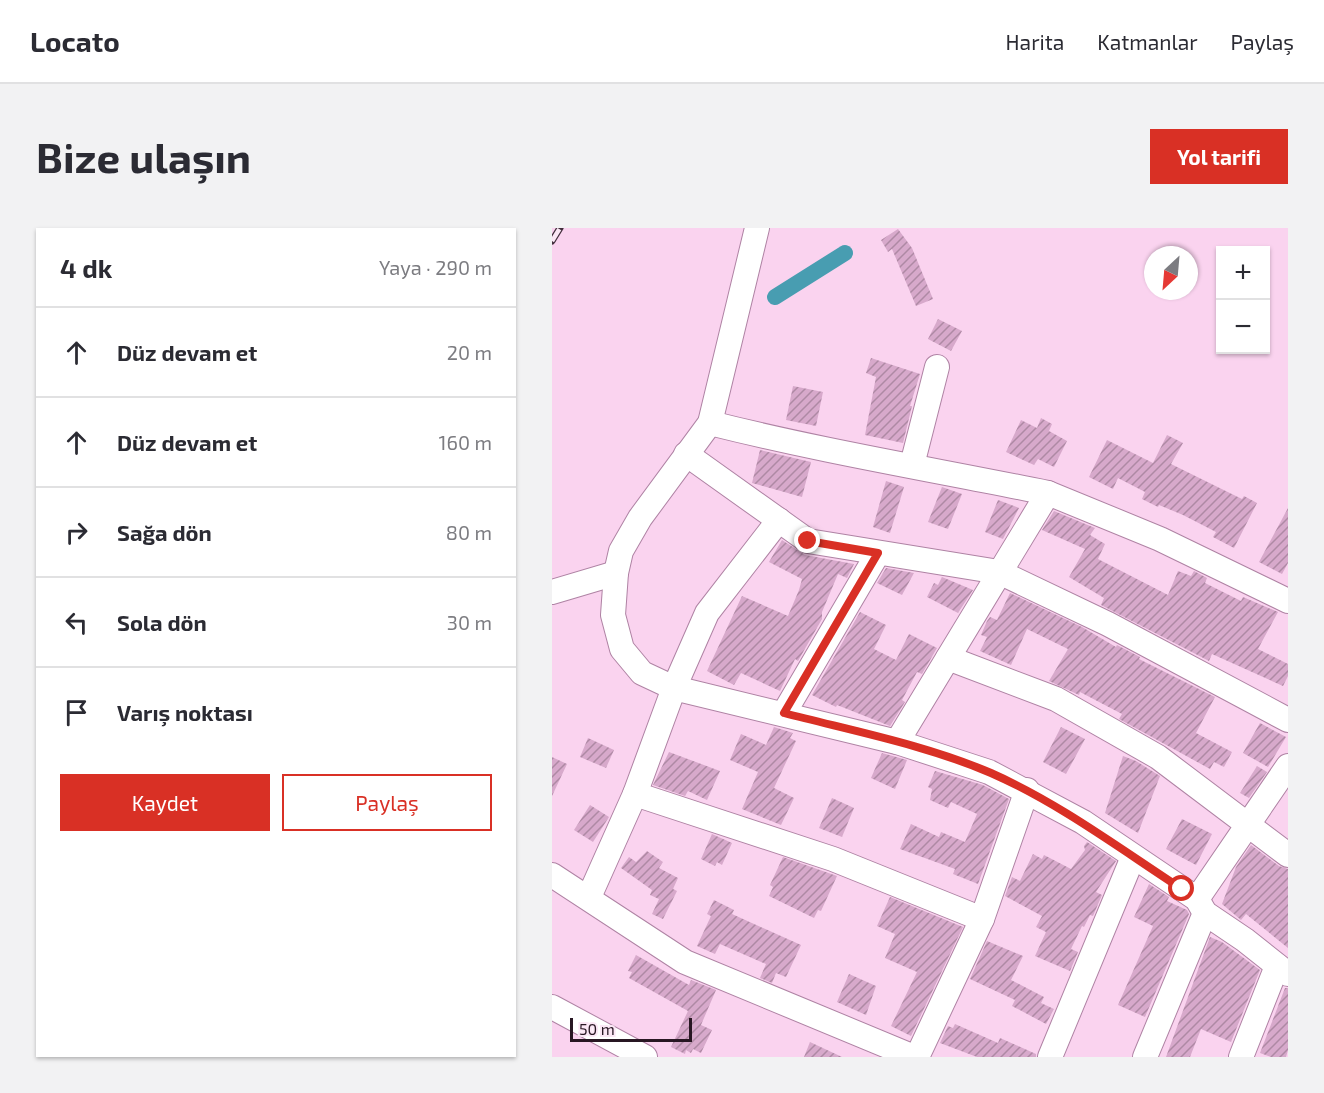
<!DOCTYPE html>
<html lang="tr">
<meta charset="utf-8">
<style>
:root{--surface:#fff;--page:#f2f2f3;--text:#2b2b33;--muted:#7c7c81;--line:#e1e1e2;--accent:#d93025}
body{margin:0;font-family:"Exo 2",sans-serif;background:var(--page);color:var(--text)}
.controls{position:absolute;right:18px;top:18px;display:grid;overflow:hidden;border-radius:0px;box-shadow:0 2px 4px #0004}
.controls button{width:54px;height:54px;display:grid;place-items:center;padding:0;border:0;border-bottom:2px solid var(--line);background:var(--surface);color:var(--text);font:30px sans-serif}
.compass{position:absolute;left:592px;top:18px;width:54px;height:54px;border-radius:50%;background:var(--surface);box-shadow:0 2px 4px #0004;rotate:206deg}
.scale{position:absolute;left:18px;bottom:15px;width:122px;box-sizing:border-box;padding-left:6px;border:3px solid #281723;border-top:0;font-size:16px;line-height:21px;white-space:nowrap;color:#281723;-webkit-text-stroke:4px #fbe7f5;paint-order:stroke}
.stop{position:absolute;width:18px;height:18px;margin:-14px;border:4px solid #d93025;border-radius:50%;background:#fff}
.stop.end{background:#d93025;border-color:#fff;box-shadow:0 2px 6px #0008}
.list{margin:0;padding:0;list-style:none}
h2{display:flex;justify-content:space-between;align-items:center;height:78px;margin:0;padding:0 24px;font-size:26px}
h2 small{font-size:20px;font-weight:400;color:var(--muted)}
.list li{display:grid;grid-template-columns:39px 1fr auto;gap:18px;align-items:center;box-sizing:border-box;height:90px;padding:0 24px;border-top:2px solid var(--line)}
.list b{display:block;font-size:22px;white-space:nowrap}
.list em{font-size:20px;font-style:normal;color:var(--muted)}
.actions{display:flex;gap:12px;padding:18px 24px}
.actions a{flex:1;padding:14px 0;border:2px solid var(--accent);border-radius:0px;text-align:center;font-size:21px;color:var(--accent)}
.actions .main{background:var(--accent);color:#fff}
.icon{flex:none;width:33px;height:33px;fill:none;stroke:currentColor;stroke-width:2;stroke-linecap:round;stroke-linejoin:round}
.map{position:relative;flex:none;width:736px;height:829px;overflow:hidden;border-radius:0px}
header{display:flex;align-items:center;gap:36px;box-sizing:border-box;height:84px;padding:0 30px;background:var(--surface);border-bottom:2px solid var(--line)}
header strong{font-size:28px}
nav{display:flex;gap:33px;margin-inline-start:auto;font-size:21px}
.intro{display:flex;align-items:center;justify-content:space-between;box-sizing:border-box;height:144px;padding:0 36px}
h1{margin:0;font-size:42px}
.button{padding:15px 27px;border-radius:0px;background:var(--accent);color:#fff;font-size:21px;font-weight:700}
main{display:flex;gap:36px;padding:0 36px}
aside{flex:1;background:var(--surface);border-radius:0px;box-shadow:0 2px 4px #0004}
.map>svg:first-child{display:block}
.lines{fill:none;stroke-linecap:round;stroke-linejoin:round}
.canal{stroke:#489db1;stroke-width:16}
.building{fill:url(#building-hatch)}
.minor-casing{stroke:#af83a4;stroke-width:26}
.minor{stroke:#fff;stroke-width:24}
.rail-casing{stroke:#422e3c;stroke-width:7}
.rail{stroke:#fbe7f5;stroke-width:4.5;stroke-dasharray:14;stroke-linecap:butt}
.route{stroke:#d93025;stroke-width:8}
</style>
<header>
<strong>Locato</strong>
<nav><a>Harita</a><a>Katmanlar</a><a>Paylaş</a></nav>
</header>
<div class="intro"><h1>Bize ulaşın</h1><a class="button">Yol tarifi</a></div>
<main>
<aside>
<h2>4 dk<small>Yaya · 290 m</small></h2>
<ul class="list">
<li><svg class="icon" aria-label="ahead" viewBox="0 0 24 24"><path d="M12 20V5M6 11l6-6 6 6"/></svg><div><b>Düz devam et</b></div><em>20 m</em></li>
<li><svg class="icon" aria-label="ahead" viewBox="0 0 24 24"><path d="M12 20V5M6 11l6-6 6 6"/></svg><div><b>Düz devam et</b></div><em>160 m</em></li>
<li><svg class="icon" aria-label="right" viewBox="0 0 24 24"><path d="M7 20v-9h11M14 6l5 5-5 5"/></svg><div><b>Sağa dön</b></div><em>80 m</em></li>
<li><svg class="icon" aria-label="left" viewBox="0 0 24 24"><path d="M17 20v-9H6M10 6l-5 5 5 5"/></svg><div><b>Sola dön</b></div><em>30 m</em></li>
<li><svg class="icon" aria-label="arrive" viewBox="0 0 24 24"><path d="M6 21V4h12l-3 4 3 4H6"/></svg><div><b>Varış noktası</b></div></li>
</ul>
<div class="actions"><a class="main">Kaydet</a><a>Paylaş</a></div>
</aside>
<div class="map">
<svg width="736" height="829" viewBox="0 0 736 829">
<defs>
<pattern id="building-hatch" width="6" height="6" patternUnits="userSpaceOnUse" patternTransform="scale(1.5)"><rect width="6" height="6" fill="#d7a9cb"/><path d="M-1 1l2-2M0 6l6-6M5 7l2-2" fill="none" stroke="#ae89a4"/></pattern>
</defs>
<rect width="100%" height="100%" fill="#fad3ef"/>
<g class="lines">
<path class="canal" d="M 223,69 L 293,25"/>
</g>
<g class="building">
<path d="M 346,1 L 360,20 L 381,71 L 364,78 L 340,21 L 336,24 L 329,12 Z"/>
<path d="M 386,91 L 410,103 L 399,123 L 376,111 Z"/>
<path d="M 319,130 L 368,146 L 358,178 L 360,178 L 351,215 L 313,207 L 324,149 L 314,145 Z"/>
<path d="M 241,158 L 271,164 L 264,198 L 234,192 Z"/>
<path d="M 489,190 L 500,196 L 497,203 L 515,213 L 502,239 L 486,231 L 482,237 L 454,224 L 469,192 L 485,200 Z"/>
<path d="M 615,207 L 631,215 L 619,236 L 690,271 L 692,268 L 705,275 L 682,320 L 661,309 L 664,304 L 631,287 L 607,277 L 606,279 L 590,271 L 593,264 L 566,250 L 561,261 L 537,249 L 555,212 L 601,235 Z"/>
<path d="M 208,222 L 259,234 L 250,269 L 200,255 Z"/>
<path d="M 334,253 L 352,259 L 338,305 L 321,299 Z"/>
<path d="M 390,259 L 410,266 L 396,301 L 376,294 Z"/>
<path d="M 446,272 L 467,280 L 451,311 L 433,304 Z"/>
<path d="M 736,280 L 736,335 L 730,346 L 707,334 Z"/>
<path d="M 502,283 L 543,300 L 538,307 L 553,316 L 546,331 L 616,367 L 626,343 L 639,348 L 642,343 L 655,350 L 653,355 L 689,373 L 691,369 L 726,384 L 706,421 L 736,436 L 736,448 L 731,458 L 660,426 L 657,433 L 549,377 L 552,370 L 517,349 L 533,321 L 490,302 Z"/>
<path d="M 230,312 L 253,327 L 302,336 L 295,350 L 286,346 L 270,384 L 270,391 L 246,433 L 243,431 L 228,463 L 189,445 L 182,457 L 155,443 L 190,368 L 236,388 L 247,362 L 250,351 L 217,334 Z"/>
<path d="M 334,340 L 362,345 L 350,367 L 325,355 Z"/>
<path d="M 390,349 L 421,362 L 406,385 L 375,369 L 382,355 L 386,357 Z"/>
<path d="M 458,365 L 530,399 L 564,419 L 565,417 L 588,429 L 587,431 L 663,469 L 644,505 L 680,524 L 672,539 L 662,534 L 658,541 L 567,491 L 570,486 L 528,464 L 527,467 L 497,453 L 516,421 L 475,401 L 459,437 L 428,423 L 435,409 L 429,407 L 435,393 L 438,389 L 445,392 Z"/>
<path d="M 308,384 L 334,397 L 322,421 L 344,432 L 357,406 L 385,420 L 370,446 L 365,444 L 350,472 L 353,474 L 338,498 L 285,477 L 284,479 L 260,467 Z"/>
<path d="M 708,495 L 734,509 L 716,539 L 691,525 Z"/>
<path d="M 222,499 L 241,505 L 238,510 L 244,513 L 222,560 L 242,570 L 229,597 L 190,581 L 206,544 L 178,532 L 189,506 L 214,517 Z"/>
<path d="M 509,499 L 533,511 L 514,546 L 491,534 Z"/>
<path d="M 36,510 L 62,522 L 54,540 L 28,529 Z"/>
<path d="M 117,524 L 168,543 L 155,572 L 136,563 L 133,568 L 101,557 Z"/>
<path d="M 330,525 L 355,532 L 343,561 L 319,550 Z"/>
<path d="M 571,528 L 584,533 L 608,548 L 586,605 L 553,585 Z"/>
<path d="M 0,529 L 15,536 L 0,568 Z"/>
<path d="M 705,538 L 715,544 L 697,570 L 688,565 Z"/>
<path d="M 383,543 L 431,557 L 457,571 L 426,656 L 401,646 L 403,641 L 348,621 L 359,596 L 387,609 L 389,604 L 413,614 L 425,586 L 399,574 L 396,580 L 378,572 L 380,561 L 376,559 Z"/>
<path d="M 280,570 L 302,580 L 290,609 L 267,600 Z"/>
<path d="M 38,577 L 57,589 L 41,614 L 22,602 Z"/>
<path d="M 630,591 L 660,606 L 644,637 L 614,621 Z"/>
<path d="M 160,606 L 180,615 L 170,637 L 165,634 L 163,638 L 149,631 Z"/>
<path d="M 535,614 L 564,633 L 544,664 L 550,667 L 541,688 L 538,687 L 532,699 L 530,698 L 519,721 L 526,724 L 518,743 L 483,728 L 494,704 L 484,699 L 490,688 L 453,668 L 460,649 L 468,653 L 481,626 L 490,631 L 492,627 L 519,641 L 533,622 L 532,618 Z"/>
<path d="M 699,617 L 727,638 L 736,641 L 736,720 L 694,686 L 689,692 L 670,676 L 684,639 Z"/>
<path d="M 95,623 L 111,634 L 107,640 L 126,650 L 121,661 L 125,663 L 111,691 L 100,686 L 107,671 L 98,667 L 100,662 L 69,640 L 77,629 L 84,634 Z"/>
<path d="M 231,629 L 285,648 L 269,683 L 266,682 L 262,690 L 217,668 L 221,659 L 218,657 Z"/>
<path d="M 597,656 L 617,669 L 615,673 L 635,682 L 637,686 L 593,789 L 566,777 L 601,698 L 582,689 Z"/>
<path d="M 338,669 L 411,699 L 359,808 L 339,798 L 365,744 L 333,730 L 343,706 L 325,698 Z"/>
<path d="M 162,672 L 182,682 L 180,686 L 249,717 L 234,749 L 224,745 L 220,755 L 208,750 L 214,736 L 168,716 L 163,726 L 145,718 L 159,688 L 155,686 Z"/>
<path d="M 658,709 L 670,714 L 708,742 L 679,814 L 649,801 L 638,829 L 614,829 Z"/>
<path d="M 435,713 L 471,728 L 459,752 L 492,769 L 489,775 L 502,781 L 494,796 L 460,778 L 463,772 L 418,751 Z"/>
<path d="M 84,727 L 137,757 L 139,752 L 164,762 L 149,797 L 160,802 L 149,825 L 141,821 L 139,825 L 134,822 L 133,826 L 119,819 L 136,783 L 77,750 L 80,744 L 76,743 Z"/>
<path d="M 297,746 L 324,758 L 314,787 L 285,774 Z"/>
<path d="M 733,760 L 736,760 L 736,822 L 734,829 L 719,829 L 708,825 Z"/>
<path d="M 403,796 L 446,815 L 448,810 L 484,826 L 484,829 L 425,829 L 388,815 L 396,798 L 401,800 Z"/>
<path d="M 258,814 L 290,829 L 252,829 Z"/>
</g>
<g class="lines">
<defs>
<g id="minor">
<path d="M 205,0 L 158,195 L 88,290 L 69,323 L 64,345 L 61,387 L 70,421 L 90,445 L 122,460 L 345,514 L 437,544 L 531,594 L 645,671 L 653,685 L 693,712 L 736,746"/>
<path d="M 158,195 C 269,223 383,242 496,265"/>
<path d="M 134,226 L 256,313 L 447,344 L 556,396 L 736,492"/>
<path d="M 360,237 L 385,139"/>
<path d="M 0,364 L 64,345"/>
<path d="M 396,430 L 504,471 L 606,529 L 736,627"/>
<path d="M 232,485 L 326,325"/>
<path d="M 345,514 L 496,265 L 608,311 L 736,373"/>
<path d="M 83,566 L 281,631 L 430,691"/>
<path d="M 0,647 L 133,734 L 362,829"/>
<path d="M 37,669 L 83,566 L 122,460 L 155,385 L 227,292"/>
<path d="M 645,671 L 736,538"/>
<path d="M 0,779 L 93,829"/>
<path d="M 365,829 L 430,691 L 475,562"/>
<path d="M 498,829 L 581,629"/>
<path d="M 593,829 L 653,685"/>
<path d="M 689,829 L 725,738"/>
</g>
</defs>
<use href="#minor" class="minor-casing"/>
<use href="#minor" class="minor"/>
<defs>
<path id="rail" d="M 0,13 L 8,0"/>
</defs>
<use href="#rail" class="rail-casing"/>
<use href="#rail" class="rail"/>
</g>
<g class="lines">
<path class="route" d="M 256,313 L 326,325 L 232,485 C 301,503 374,517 439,545 C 507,575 567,620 630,661"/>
</g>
</svg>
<div class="controls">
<button>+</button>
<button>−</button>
</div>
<svg class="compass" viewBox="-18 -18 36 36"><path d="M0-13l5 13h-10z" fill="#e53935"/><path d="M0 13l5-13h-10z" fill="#7c7c81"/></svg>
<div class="scale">50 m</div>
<div class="stop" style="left:630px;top:661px"></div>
<div class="stop end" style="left:256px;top:313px"></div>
</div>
</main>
